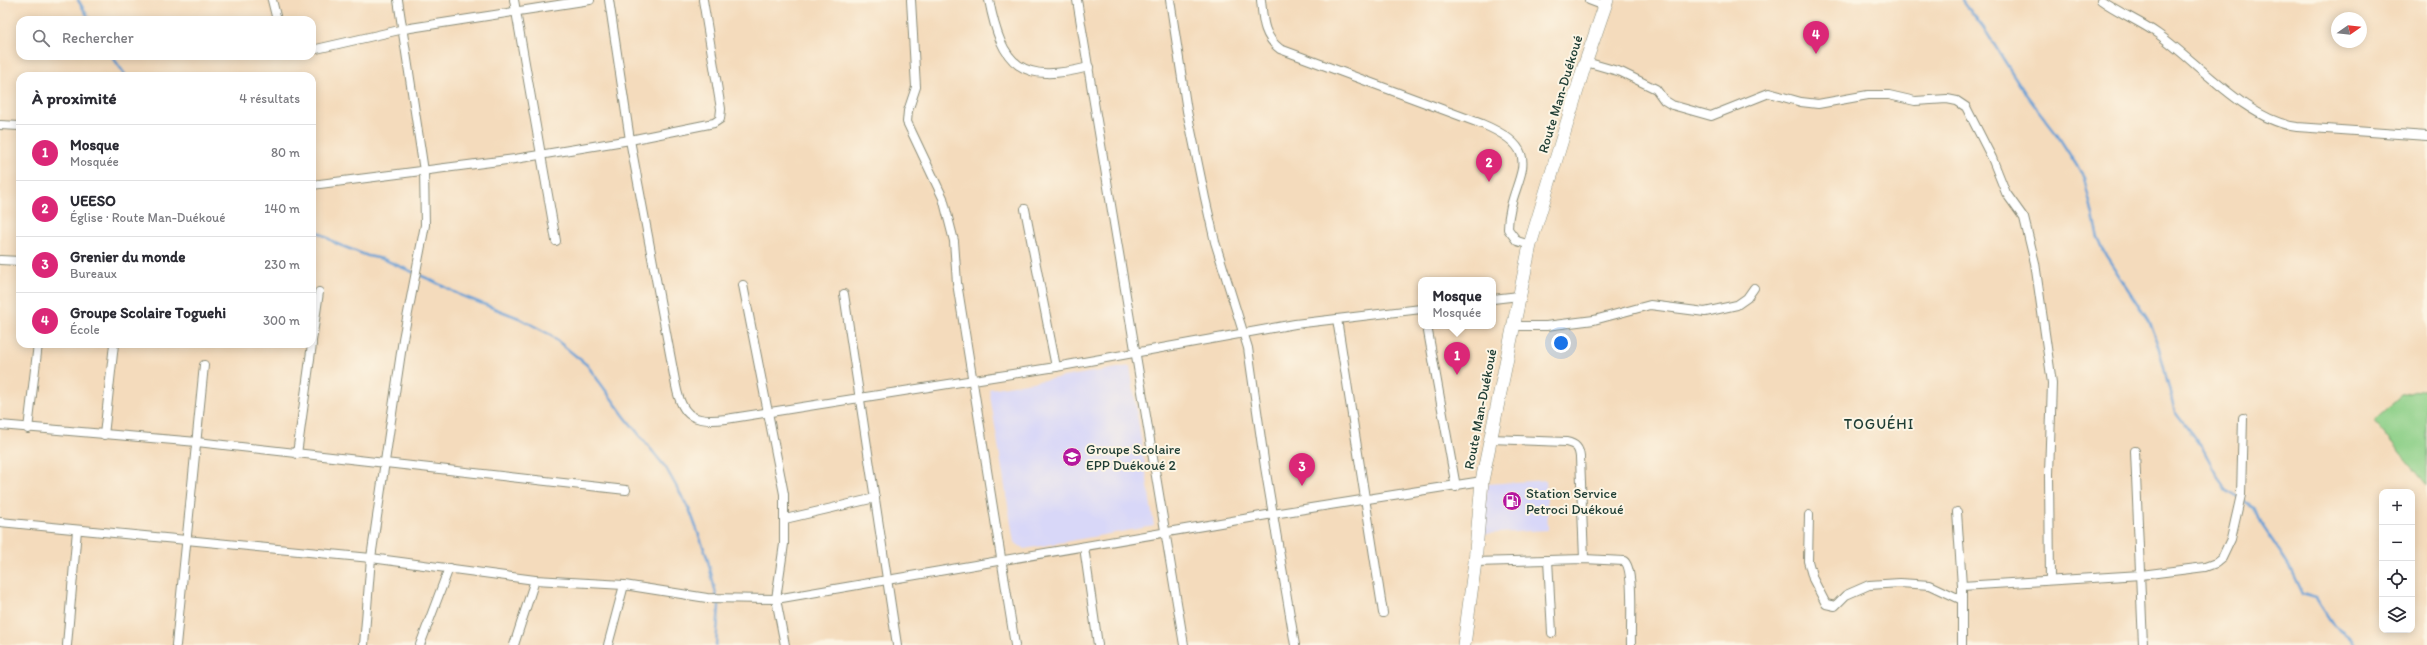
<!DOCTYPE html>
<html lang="fr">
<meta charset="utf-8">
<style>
:root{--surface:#fff;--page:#f2f2f3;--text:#2b2b33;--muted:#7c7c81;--line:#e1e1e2;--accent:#db2777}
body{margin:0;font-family:Itim,sans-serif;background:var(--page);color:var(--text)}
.controls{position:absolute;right:12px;bottom:12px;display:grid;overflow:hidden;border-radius:8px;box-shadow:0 2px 10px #0003}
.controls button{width:36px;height:36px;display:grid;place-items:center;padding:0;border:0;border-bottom:1px solid var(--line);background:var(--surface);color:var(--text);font:20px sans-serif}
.compass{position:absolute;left:2331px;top:12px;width:36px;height:36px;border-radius:50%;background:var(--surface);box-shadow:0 2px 10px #0003;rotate:76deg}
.you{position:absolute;left:1561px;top:343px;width:14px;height:14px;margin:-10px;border:3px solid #fff;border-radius:50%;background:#1a73e8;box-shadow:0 0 0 6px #1a73e833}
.badge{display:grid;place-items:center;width:26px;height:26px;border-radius:50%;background:var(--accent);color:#fff;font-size:13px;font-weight:700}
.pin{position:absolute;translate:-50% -33px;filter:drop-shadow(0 1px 2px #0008)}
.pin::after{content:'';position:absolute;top:21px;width:14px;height:12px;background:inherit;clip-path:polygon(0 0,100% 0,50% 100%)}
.popup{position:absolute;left:1418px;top:277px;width:78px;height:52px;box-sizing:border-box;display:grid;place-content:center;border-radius:8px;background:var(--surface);filter:drop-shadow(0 1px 3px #0005);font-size:13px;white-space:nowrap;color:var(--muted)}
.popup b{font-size:15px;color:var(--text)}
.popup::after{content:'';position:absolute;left:50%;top:100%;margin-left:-8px;border:8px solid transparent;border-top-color:var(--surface)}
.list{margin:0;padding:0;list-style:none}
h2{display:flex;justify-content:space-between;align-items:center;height:52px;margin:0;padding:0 16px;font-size:17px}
h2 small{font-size:13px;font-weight:400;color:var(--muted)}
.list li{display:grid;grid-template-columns:26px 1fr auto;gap:12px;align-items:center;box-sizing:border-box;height:56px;padding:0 16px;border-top:1px solid var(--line)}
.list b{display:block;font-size:15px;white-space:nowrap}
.list p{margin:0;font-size:13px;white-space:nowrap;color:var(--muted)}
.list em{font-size:13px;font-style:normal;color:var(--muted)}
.icon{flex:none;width:22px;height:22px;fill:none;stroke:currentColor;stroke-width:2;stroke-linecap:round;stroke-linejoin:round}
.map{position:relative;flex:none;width:2427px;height:645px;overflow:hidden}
.search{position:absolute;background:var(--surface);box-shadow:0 2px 10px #0003;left:16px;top:16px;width:300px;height:44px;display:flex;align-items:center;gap:10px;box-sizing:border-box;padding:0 14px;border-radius:12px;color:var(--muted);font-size:15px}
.panel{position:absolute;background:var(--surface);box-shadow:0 2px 10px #0003;left:16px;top:72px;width:300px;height:276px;border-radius:12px}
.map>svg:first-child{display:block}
.built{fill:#d8d7f8}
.green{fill:#8ed089;stroke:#56865e}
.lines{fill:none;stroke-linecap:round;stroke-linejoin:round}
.stream{stroke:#679fd5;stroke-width:2.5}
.minor-casing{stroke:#8a8c78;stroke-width:10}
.primary-casing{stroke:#8a8c78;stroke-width:14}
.minor{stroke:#fff;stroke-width:8}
.primary{stroke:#fff;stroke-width:13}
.labels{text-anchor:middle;stroke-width:4;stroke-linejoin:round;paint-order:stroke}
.street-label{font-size:14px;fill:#1f3d34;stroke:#fcf5e5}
.poi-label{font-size:14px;fill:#1f3d34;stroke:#fcf5e5;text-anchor:start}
.neighbourhood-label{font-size:15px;letter-spacing:1px;fill:#1f3d34;stroke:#fcf5e5}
</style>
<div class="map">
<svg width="2427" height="645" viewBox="0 0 2427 645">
<rect width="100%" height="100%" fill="#fcf5e5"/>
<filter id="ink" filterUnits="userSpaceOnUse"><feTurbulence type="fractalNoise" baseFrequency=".025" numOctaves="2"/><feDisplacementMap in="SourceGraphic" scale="8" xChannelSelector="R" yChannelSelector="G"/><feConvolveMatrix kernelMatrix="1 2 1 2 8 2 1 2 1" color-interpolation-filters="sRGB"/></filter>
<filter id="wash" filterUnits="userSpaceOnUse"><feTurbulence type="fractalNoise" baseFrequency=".012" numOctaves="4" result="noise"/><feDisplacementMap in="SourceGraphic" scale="16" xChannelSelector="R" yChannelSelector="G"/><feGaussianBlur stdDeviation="0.9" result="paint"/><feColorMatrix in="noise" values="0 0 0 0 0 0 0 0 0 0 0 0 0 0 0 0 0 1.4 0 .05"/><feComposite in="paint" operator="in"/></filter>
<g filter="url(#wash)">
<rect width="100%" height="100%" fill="#f4dbbc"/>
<g class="built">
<path d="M 1130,366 L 1154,526 L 1024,549 L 1014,542 L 989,389 Z"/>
<path d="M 1546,480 L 1548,530 L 1480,534 L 1488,484 Z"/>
</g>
<path class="green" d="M 2427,388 L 2427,485 L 2374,421 L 2402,395 Z"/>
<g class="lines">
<g class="stream">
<path d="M 78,0 L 90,20"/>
<path d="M 1962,0 L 1983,27 L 2025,93 L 2058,136 L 2084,177 L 2098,238 L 2105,254 L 2148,320 L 2159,348 L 2175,412 L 2203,449 L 2225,490 L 2254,507 L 2260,522 L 2288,564 L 2302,594 L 2316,598 L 2334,626 L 2348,636 L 2356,645"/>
<path d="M 112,56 L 126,76"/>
<path d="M 312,228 L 337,244 L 368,256 L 383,259 L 431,280 L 460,295 L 519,318 L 549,334 L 587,365 L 625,417 L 666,468 L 690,511 L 707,557 L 719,606 L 716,645"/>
</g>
</g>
</g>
<g filter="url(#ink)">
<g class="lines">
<defs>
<g id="minor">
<path d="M 272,0 L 277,20"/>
<path d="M 514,0 L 556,241"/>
<path d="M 609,0 L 630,140 L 676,386 C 682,417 694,423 726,419 L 1056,367 L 1295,324 L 1421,309"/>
<path d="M 911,0 L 916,87 L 908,111 L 907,122 L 943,198 L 954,241 L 957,283 L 1015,645"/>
<path d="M 989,0 C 1002,67 1021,84 1089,67"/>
<path d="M 1077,0 L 1184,645"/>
<path d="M 1170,0 L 1187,111 L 1205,198 L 1215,242 L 1248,348 L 1265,467 L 1295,645"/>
<path d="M 1261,0 C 1263,19 1263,36 1280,49 L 1482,124 C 1554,154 1508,178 1508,229 L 1517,241 L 1530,245"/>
<path d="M 1589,0 L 1605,6"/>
<path d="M 2101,0 C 2119,13 2140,21 2158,34 C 2199,63 2246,120 2297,127 L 2427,136"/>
<path d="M 312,50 L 404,29 L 590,0"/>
<path d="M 1586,62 L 1621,72 L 1656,89 L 1664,100 L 1672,105 L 1711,116 L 1769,93 L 1801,102 L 1818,104 L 1868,95 L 1889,95 L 1915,101 L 1947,99 L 1957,101 L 1966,107 L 1992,158 L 2006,193 L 2024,218 L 2035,263 L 2052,383 L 2049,474 L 2050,580"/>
<path d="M 0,125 L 20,126"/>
<path d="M 312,185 L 515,159 L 630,140 L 714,123 L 720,119 L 721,109 L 703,0"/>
<path d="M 1025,209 L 1056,367"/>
<path d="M 0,260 L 20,261"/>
<path d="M 743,285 L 784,494 L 784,544 L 776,599 L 785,645"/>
<path d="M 844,294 L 897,645"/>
<path d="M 1493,299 L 1519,296"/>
<path d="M 1337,319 L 1383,613"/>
<path d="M 1427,326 L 1456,487"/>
<path d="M 1513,326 L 1546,326 L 1594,320 L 1650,305 L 1705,312 L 1737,305 L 1747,298 L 1754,288"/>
<path d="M 312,341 L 319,292"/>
<path d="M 0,425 L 197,442 L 626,490"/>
<path d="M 28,429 L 38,344"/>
<path d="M 104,435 L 114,344"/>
<path d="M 1490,439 L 1566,442 C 1576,444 1579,448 1580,457 L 1584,559"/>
<path d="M 2135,451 L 2143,645"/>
<path d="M 297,454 L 312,344"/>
<path d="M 1957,512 L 1962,586 L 1962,645"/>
<path d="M 1809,515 L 1808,561 L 1813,579 L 1826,604 L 1835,606 L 1846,595 L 1869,585 L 1900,583 L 1930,585 L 1962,600"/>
<path d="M 785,519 L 875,498"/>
<path d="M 0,522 L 371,558 L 535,580 L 624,585 L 707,598 L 776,599 L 1273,514 L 1482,481"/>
<path d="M 1084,547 L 1098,645"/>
<path d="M 1548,560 L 1552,633"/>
<path d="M 1475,562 L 1584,559 L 1624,561 C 1635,568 1630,629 1631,645"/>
<path d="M 1962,586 L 2141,575 L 2205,567 L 2216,563 L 2222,558 L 2231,539 L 2241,495 L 2243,418"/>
<path d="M 67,645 L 77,530"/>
<path d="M 176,645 L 204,365"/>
<path d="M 364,645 L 371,558 L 390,427 L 403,339 L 425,225 L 424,171 L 398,0"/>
<path d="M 420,645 L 449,568"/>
<path d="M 514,645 L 535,580"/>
<path d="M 608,645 L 624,585"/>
</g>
<path id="primary" d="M 1464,645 L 1475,562 L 1482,481 L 1530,245 L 1584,67 L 1607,0"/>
</defs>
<use href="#minor" class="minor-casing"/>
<use href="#primary" class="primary-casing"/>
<use href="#minor" class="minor"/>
<use href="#primary" class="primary"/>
</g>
</g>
<defs>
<symbol id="school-disc" viewBox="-11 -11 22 22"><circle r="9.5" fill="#b5179e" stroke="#fcf5e5"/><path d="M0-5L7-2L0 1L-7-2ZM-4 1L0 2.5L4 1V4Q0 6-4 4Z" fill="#fff"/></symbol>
<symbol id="fuel-disc" viewBox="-11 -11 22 22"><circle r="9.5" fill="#b5179e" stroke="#fcf5e5"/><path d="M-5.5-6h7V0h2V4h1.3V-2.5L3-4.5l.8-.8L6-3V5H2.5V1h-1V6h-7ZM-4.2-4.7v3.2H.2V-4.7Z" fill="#fff"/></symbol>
</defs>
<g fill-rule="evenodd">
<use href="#school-disc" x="1061" y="446" width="22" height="22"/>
<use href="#fuel-disc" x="1501" y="490" width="22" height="22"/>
</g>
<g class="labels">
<g class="street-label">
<text transform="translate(1560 94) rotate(-73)" y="5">Route Man-Duékoué</text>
<text transform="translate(1480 409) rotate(-79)" y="5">Route Man-Duékoué</text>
</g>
<g class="poi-label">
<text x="1086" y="454">Groupe Scolaire<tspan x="1086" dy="16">EPP Duékoué 2</tspan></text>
<text x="1526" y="498">Station Service<tspan x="1526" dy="16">Petroci Duékoué</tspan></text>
</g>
<g class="neighbourhood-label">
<text x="1879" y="429">TOGUÉHI</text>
</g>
</g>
</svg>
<div class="controls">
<button>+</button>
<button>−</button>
<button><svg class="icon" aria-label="locate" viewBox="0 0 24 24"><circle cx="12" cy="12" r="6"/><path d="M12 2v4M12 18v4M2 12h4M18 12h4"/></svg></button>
<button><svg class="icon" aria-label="layers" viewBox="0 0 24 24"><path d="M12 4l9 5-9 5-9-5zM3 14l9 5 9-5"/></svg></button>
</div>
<svg class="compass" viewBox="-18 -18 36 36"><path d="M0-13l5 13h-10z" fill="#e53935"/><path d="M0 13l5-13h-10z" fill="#7c7c81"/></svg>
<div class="you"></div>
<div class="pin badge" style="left:1457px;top:375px">1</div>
<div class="popup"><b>Mosque</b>Mosquée</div>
<div class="pin badge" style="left:1489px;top:182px">2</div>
<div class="pin badge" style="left:1302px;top:486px">3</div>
<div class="pin badge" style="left:1816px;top:54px">4</div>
<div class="search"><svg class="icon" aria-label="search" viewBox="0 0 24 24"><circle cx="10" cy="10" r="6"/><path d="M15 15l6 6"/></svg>Rechercher</div>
<section class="panel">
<h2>À proximité<small>4 résultats</small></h2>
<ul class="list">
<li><span class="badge">1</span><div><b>Mosque</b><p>Mosquée</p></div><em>80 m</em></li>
<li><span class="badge">2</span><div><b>UEESO</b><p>Église · Route Man-Duékoué</p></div><em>140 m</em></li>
<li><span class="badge">3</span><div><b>Grenier du monde</b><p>Bureaux</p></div><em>230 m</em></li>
<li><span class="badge">4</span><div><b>Groupe Scolaire Toguehi</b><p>École</p></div><em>300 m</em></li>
</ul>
</section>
</div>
